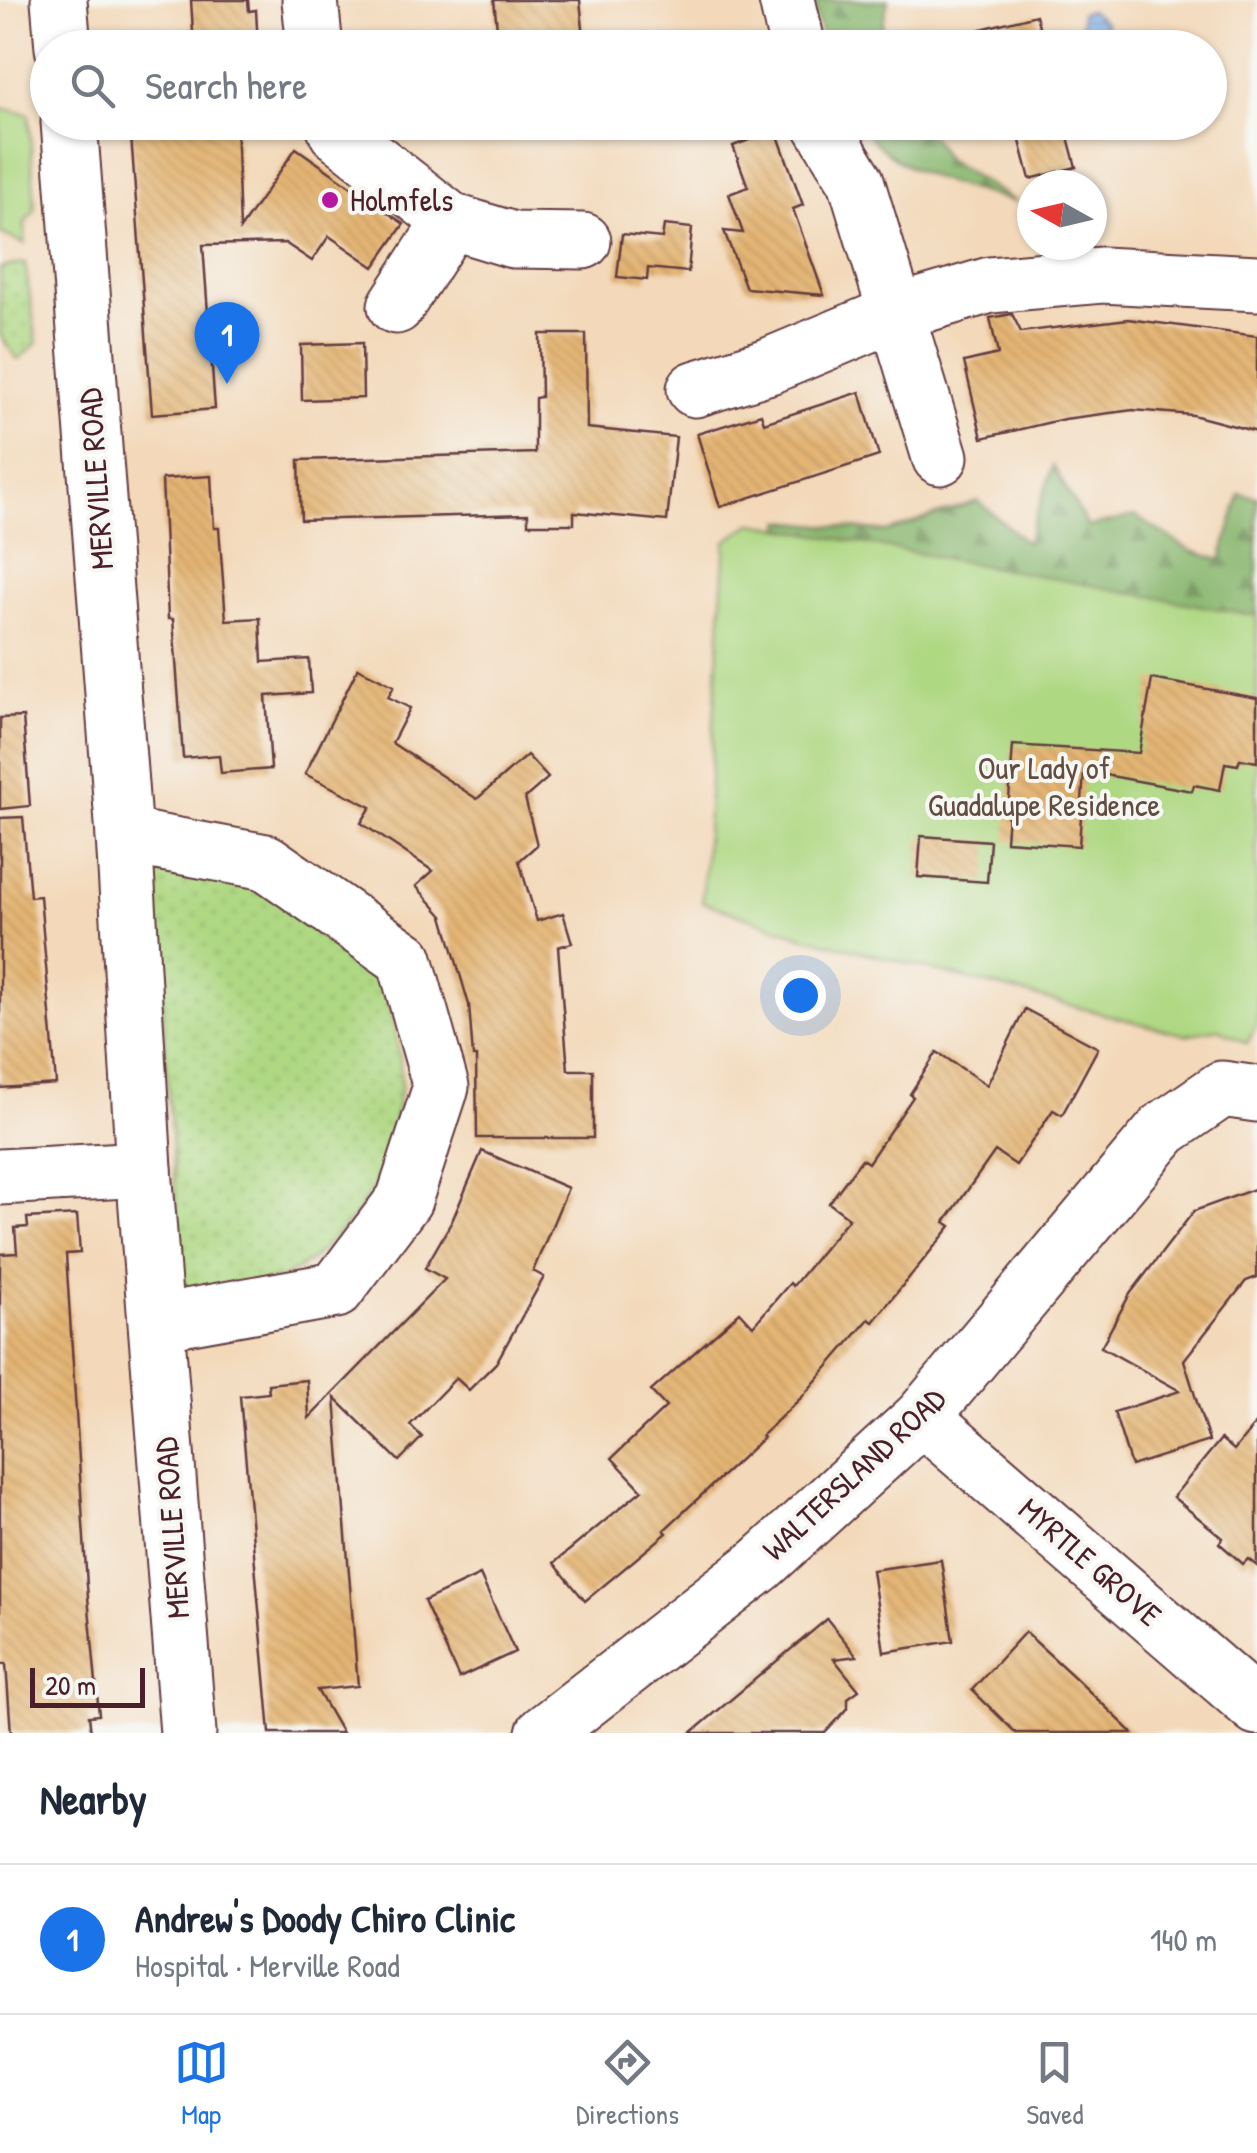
<!DOCTYPE html>
<meta charset="utf-8">
<style>
:root{--surface:#fff;--page:#f6f6f7;--text:#1f2937;--muted:#747a83;--line:#e0e1e3;--accent:#1a73e8}
body{margin:0;font-family:"Patrick Hand",sans-serif;background:var(--page);color:var(--text)}
.compass{position:absolute;left:1017px;top:170px;width:90px;height:90px;border-radius:50%;background:var(--surface);box-shadow:0 2px 8px #0004;rotate:278deg}
.scale{position:absolute;left:30px;bottom:25px;width:115px;box-sizing:border-box;padding-left:10px;border:5px solid #4a1f2b;border-top:0;font-size:28px;line-height:35px;white-space:nowrap;color:#4a1f2b;-webkit-text-stroke:8px #f6f6f2;paint-order:stroke}
.you{position:absolute;left:800px;top:995px;width:35px;height:35px;margin:-25px;border:8px solid #fff;border-radius:50%;background:#1a73e8;box-shadow:0 0 0 15px #1a73e833}
.badge{display:grid;place-items:center;width:65px;height:65px;border-radius:50%;background:var(--accent);color:#fff;font-size:32px;font-weight:700}
.pin{position:absolute;translate:-50% -82px;filter:drop-shadow(0 2px 5px #0008)}
.pin::after{content:'';position:absolute;top:52px;width:35px;height:30px;background:inherit;clip-path:polygon(0 0,100% 0,50% 100%)}
.list{margin:0;padding:0;list-style:none}
h2{display:flex;justify-content:space-between;align-items:center;height:130px;margin:0;padding:0 40px;font-size:42px}
h2 small{font-size:32px;font-weight:400;color:var(--muted)}
.list li{display:grid;grid-template-columns:65px 1fr auto;gap:30px;align-items:center;box-sizing:border-box;height:150px;padding:0 40px;border-top:2px solid var(--line)}
.list b{display:block;font-size:38px;white-space:nowrap}
.list p{margin:0;font-size:32px;white-space:nowrap;color:var(--muted)}
.list em{font-size:32px;font-style:normal;color:var(--muted)}
.icon{flex:none;width:55px;height:55px;fill:none;stroke:currentColor;stroke-width:2;stroke-linecap:round;stroke-linejoin:round}
.map{position:relative;flex:none;width:1257px;height:1733px;overflow:hidden}
.search{position:absolute;background:var(--surface);box-shadow:0 2px 8px #0004;left:30px;right:30px;top:30px;height:110px;display:flex;align-items:center;gap:25px;box-sizing:border-box;padding:0 35px;border-radius:55px;color:var(--muted);font-size:38px}
.sheet{height:280px;background:var(--surface)}
nav{display:flex;justify-content:space-around;align-items:center;box-sizing:border-box;height:140px;border-top:2px solid var(--line);background:var(--surface);font-size:28px;color:var(--muted)}
nav a{display:grid;justify-items:center;gap:5px}
nav .on{color:var(--accent)}
.map>svg:first-child{display:block}
.grass{fill:url(#grass-dots);stroke:#7c7c57;stroke-width:2.5}
.forest{fill:url(#forest-firs);stroke:#6a6c4e;stroke-width:2.5}
.garden{fill:#afd883;stroke:#7c7c57;stroke-width:2.5}
.water{fill:url(#water-rules);stroke:#676a8e;stroke-width:2.5}
.building{fill:url(#building-back-hatch)}
.lines{fill:none;stroke-linecap:round;stroke-linejoin:round}
.minor-casing{stroke:#633b40;stroke-width:59}
.minor{stroke:#fff;stroke-width:55}
.poi-dot{fill:#b5179e;stroke:#f6f6f2;stroke-width:4}
.labels{text-anchor:middle;stroke-width:8;stroke-linejoin:round;paint-order:stroke}
.poi-label{font-size:32px;fill:#4a1f2b;stroke:#f6f6f2;text-anchor:start}
.street-label{font-size:32px;fill:#4a1f2b;stroke:#f6f6f2}
.park-label{font-size:32px;fill:#634d41;stroke:#f6f6f2}
</style>
<div class="map">
<svg width="1257" height="1733" viewBox="0 0 1257 1733">
<defs>
<pattern id="grass-dots" width="8" height="8" patternUnits="userSpaceOnUse" patternTransform="scale(2.5)"><rect width="8" height="8" fill="#afd883"/><path d="M2 2h.1M6 6h.1" fill="none" stroke="#98b971" stroke-width="1.8" stroke-linecap="round"/></pattern>
<pattern id="forest-firs" width="22" height="20" patternUnits="userSpaceOnUse" patternTransform="scale(2.5)"><rect width="22" height="20" fill="#8bb871"/><path d="M5 1l3.5 6h-7zM16 11l3.5 6h-7z" fill="#74955d"/></pattern>
<pattern id="water-rules" width="6" height="5" patternUnits="userSpaceOnUse" patternTransform="scale(2.5)"><rect width="6" height="5" fill="#84b5f0"/><path d="M0 2.5h6" fill="none" stroke="#6e93c3"/></pattern>
<pattern id="building-back-hatch" width="6" height="6" patternUnits="userSpaceOnUse" patternTransform="scale(2.5)"><rect width="6" height="6" fill="#e4b574"/><path d="M-1 5l2 2M0 0l6 6M5-1l2 2" fill="none" stroke="#c59b65"/></pattern>
</defs>
<rect width="100%" height="100%" fill="#f6f6f2"/>
<filter id="ink" filterUnits="userSpaceOnUse"><feTurbulence type="fractalNoise" baseFrequency=".01" numOctaves="2"/><feDisplacementMap in="SourceGraphic" scale="20" xChannelSelector="R" yChannelSelector="G"/><feConvolveMatrix kernelMatrix="1 2 1 2 8 2 1 2 1" color-interpolation-filters="sRGB"/></filter>
<filter id="wash" filterUnits="userSpaceOnUse"><feTurbulence type="fractalNoise" baseFrequency=".0048" numOctaves="4" result="noise"/><feDisplacementMap in="SourceGraphic" scale="40" xChannelSelector="R" yChannelSelector="G"/><feGaussianBlur stdDeviation="2.25" result="paint"/><feColorMatrix in="noise" values="0 0 0 0 0 0 0 0 0 0 0 0 0 0 0 0 0 1.4 0 .05"/><feComposite in="paint" operator="in"/></filter>
<g filter="url(#wash)">
<rect width="100%" height="100%" fill="#f3d9ba"/>
<g class="grass">
<path d="M 25,263 L 37,343 L 18,360 L 0,335 L 0,268 Z"/>
<path d="M 152,856 L 260,879 L 361,952 L 389,1001 L 400,1057 L 401,1087 L 387,1156 L 374,1187 L 356,1215 L 333,1239 L 311,1260 L 282,1279 L 182,1291 Z"/>
</g>
<g class="forest">
<path d="M 816,0 L 888,0 L 879,42 L 885,47 L 826,47 L 816,16 Z"/>
<path d="M 860,123 L 923,123 L 946,159 L 1016,202 C 962,186 891,175 860,123 Z"/>
<path d="M 1053,466 L 1088,527 L 1135,516 L 1191,551 L 1221,560 L 1240,494 L 1257,497 L 1257,628 L 782,547 L 782,521 L 887,532 L 978,501 L 1027,543 Z"/>
</g>
<g class="garden">
<path d="M 0,108 L 29,114 L 35,210 L 25,222 L 25,244 L 0,233 Z"/>
<path d="M 753,523 L 1257,616 L 1257,1024 L 1247,1043 L 1219,1029 L 1185,1035 L 805,937 L 702,902 L 726,541 Z"/>
</g>
<path class="water" d="M 1091,11 L 1105,23 L 1109,47 L 1077,47 L 1081,43 L 1081,13 Z"/>
<g id="blocks">
<g class="building">
<path d="M 191,0 L 248,0 L 249,11 L 256,10 L 258,48 L 194,48 Z"/>
<path d="M 494,0 L 580,0 L 585,48 L 499,48 Z"/>
<path d="M 1036,15 L 1045,48 L 951,48 L 950,37 Z"/>
<path d="M 130,122 L 236,122 L 240,229 L 296,148 L 404,224 L 374,267 L 329,236 L 312,261 L 285,243 L 203,245 L 215,409 L 152,414 Z"/>
<path d="M 1015,122 L 1064,122 L 1076,167 L 1030,179 Z"/>
<path d="M 776,130 L 803,205 L 793,209 L 824,295 L 746,288 L 724,231 L 743,233 L 729,194 L 748,187 L 733,146 Z"/>
<path d="M 664,225 L 692,228 L 688,272 L 648,268 L 647,280 L 617,277 L 622,234 L 662,238 Z"/>
<path d="M 1012,314 L 1021,332 L 1128,319 L 1257,336 L 1257,432 L 1193,415 L 1133,410 L 1064,419 L 982,438 L 964,362 L 998,354 L 990,318 Z"/>
<path d="M 540,334 L 586,334 L 587,428 L 676,437 L 667,521 L 574,512 L 574,524 L 528,524 L 528,514 L 301,520 L 299,460 L 535,453 L 535,398 L 541,397 Z"/>
<path d="M 362,343 L 363,398 L 302,400 L 301,345 Z"/>
<path d="M 860,392 L 879,456 L 720,507 L 697,434 L 761,414 L 764,423 Z"/>
<path d="M 211,476 L 214,528 L 219,528 L 226,620 L 260,618 L 262,662 L 309,659 L 311,693 L 266,696 L 271,769 L 221,773 L 219,755 L 183,758 L 173,619 L 168,619 L 162,479 Z"/>
<path d="M 358,668 L 394,686 L 388,697 L 410,708 L 392,743 L 477,799 L 527,755 L 548,778 L 525,798 L 537,845 L 519,861 L 537,921 L 563,913 L 572,943 L 558,947 L 568,1070 L 593,1070 L 593,1138 L 477,1138 L 476,1057 L 473,1057 L 469,1005 L 443,916 L 416,886 L 433,871 L 361,823 L 371,807 L 305,774 Z"/>
<path d="M 1152,679 L 1257,698 L 1257,762 L 1240,759 L 1238,765 L 1225,763 L 1220,790 L 1194,785 L 1192,791 L 1084,771 L 1079,846 L 1006,841 L 1013,745 L 1139,753 Z"/>
<path d="M 23,717 L 30,806 L 0,809 L 0,718 Z"/>
<path d="M 23,817 L 30,897 L 40,896 L 56,1084 L 0,1088 L 0,818 Z"/>
<path d="M 921,836 L 990,841 L 987,882 L 918,877 Z"/>
<path d="M 1025,1009 L 1098,1048 L 1062,1115 L 1053,1110 L 1016,1165 L 995,1151 L 945,1222 L 951,1226 L 873,1322 L 869,1319 L 802,1397 L 761,1436 L 763,1438 L 664,1530 L 667,1533 L 585,1601 L 554,1563 L 642,1490 L 612,1458 L 666,1407 L 651,1391 L 740,1312 L 753,1326 L 790,1283 L 793,1286 L 849,1218 L 829,1203 L 862,1159 L 868,1163 L 913,1097 L 910,1094 L 937,1052 L 987,1085 Z"/>
<path d="M 482,1151 L 568,1188 L 533,1271 L 544,1277 L 496,1363 L 469,1390 L 456,1378 L 410,1425 L 422,1437 L 399,1461 L 335,1398 L 358,1686 L 317,1690 L 342,1733 L 270,1733 L 240,1396 L 269,1393 L 268,1384 L 307,1380 L 309,1418 L 445,1279 L 425,1268 L 452,1221 Z"/>
<path d="M 1257,1188 L 1257,1277 L 1246,1281 L 1184,1360 L 1209,1441 L 1131,1466 L 1114,1412 L 1180,1391 L 1101,1347 L 1130,1294 L 1194,1211 Z"/>
<path d="M 77,1215 L 80,1253 L 66,1254 L 87,1586 L 99,1715 L 89,1716 L 91,1733 L 11,1733 L 6,1664 L 0,1664 L 0,1254 L 17,1253 L 15,1228 L 28,1227 L 27,1218 Z"/>
<path d="M 1257,1422 L 1257,1566 L 1248,1559 L 1243,1564 L 1219,1543 L 1223,1538 L 1173,1497 L 1221,1439 L 1234,1450 Z"/>
<path d="M 941,1560 L 953,1641 L 884,1652 L 872,1570 Z"/>
<path d="M 480,1575 L 515,1652 L 459,1678 L 424,1601 Z"/>
<path d="M 827,1619 L 857,1656 L 834,1659 L 859,1690 L 848,1698 L 848,1708 L 825,1733 L 691,1733 Z"/>
<path d="M 1025,1632 L 1071,1674 L 1133,1733 L 1016,1733 L 972,1690 Z"/>
</g>
</g>
</g>
<g filter="url(#ink)">
<use href="#blocks" fill-opacity="0" stroke="#633b40" stroke-width="2.5"/>
<g class="lines">
<defs>
<g id="minor">
<path d="M 59,0 L 63,48"/>
<path d="M 310,0 L 315,48"/>
<path d="M 787,0 L 798,48"/>
<path d="M 69,122 L 124,836 L 144,1169 L 188,1733"/>
<path d="M 333,122 L 337,132 L 451,221 L 396,306"/>
<path d="M 820,122 L 856,181 L 940,457"/>
<path d="M 451,221 L 513,240 L 583,241"/>
<path d="M 695,389 L 769,366 L 896,313 L 990,285 L 1102,275 L 1257,283"/>
<path d="M 124,836 L 266,862 L 405,959 L 441,1087 L 404,1200 L 336,1290 L 158,1322"/>
<path d="M 0,1177 L 144,1169"/>
<path d="M 922,1417 L 1257,1707"/>
<path d="M 544,1733 L 761,1564 L 922,1417 L 1164,1129 L 1222,1089 L 1257,1094"/>
</g>
</defs>
<use href="#minor" class="minor-casing"/>
<use href="#minor" class="minor"/>
</g>
</g>
<circle class="poi-dot" cx="330" cy="200" r="10"/>
<g class="labels">
<g class="poi-label">
<text x="350" y="211">Holmfels</text>
</g>
<g class="street-label">
<text transform="translate(96 479) rotate(-94)" y="11">MERVILLE ROAD</text>
<text transform="translate(854 1474) rotate(-43)" y="11">WALTERSLAND ROAD</text>
<text transform="translate(172 1528) rotate(-94)" y="11">MERVILLE ROAD</text>
<text transform="translate(1090 1562) rotate(41)" y="11">MYRTLE GROVE</text>
</g>
<g class="park-label">
<text x="1044" y="779">Our Lady of<tspan x="1044" dy="37">Guadalupe Residence</tspan></text>
</g>
</g>
</svg>
<svg class="compass" viewBox="-18 -18 36 36"><path d="M0-13l5 13h-10z" fill="#e53935"/><path d="M0 13l5-13h-10z" fill="#747a83"/></svg>
<div class="scale">20 m</div>
<div class="you"></div>
<div class="pin badge" style="left:227px;top:384px">1</div>
<div class="search"><svg class="icon" aria-label="search" viewBox="0 0 24 24"><circle cx="10" cy="10" r="6"/><path d="M15 15l6 6"/></svg>Search here</div>
</div>
<section class="sheet">
<h2>Nearby<small></small></h2>
<ul class="list">
<li><span class="badge">1</span><div><b>Andrew's Doody Chiro Clinic</b><p>Hospital · Merville Road</p></div><em>140 m</em></li>
</ul>
</section>
<nav>
<a class="on"><svg class="icon" aria-label="map" viewBox="0 0 24 24"><path d="M3 6l6-2 6 2 6-2v14l-6 2-6-2-6 2zM9 4v14M15 6v14"/></svg>Map</a>
<a><svg class="icon" aria-label="directions" viewBox="0 0 24 24"><path d="M12 3l9 9-9 9-9-9zM9 14v-3h6M13 9l2 2-2 2"/></svg>Directions</a>
<a><svg class="icon" aria-label="saved" viewBox="0 0 24 24"><path d="M7 4h10v16l-5-4-5 4z"/></svg>Saved</a>
</nav>
